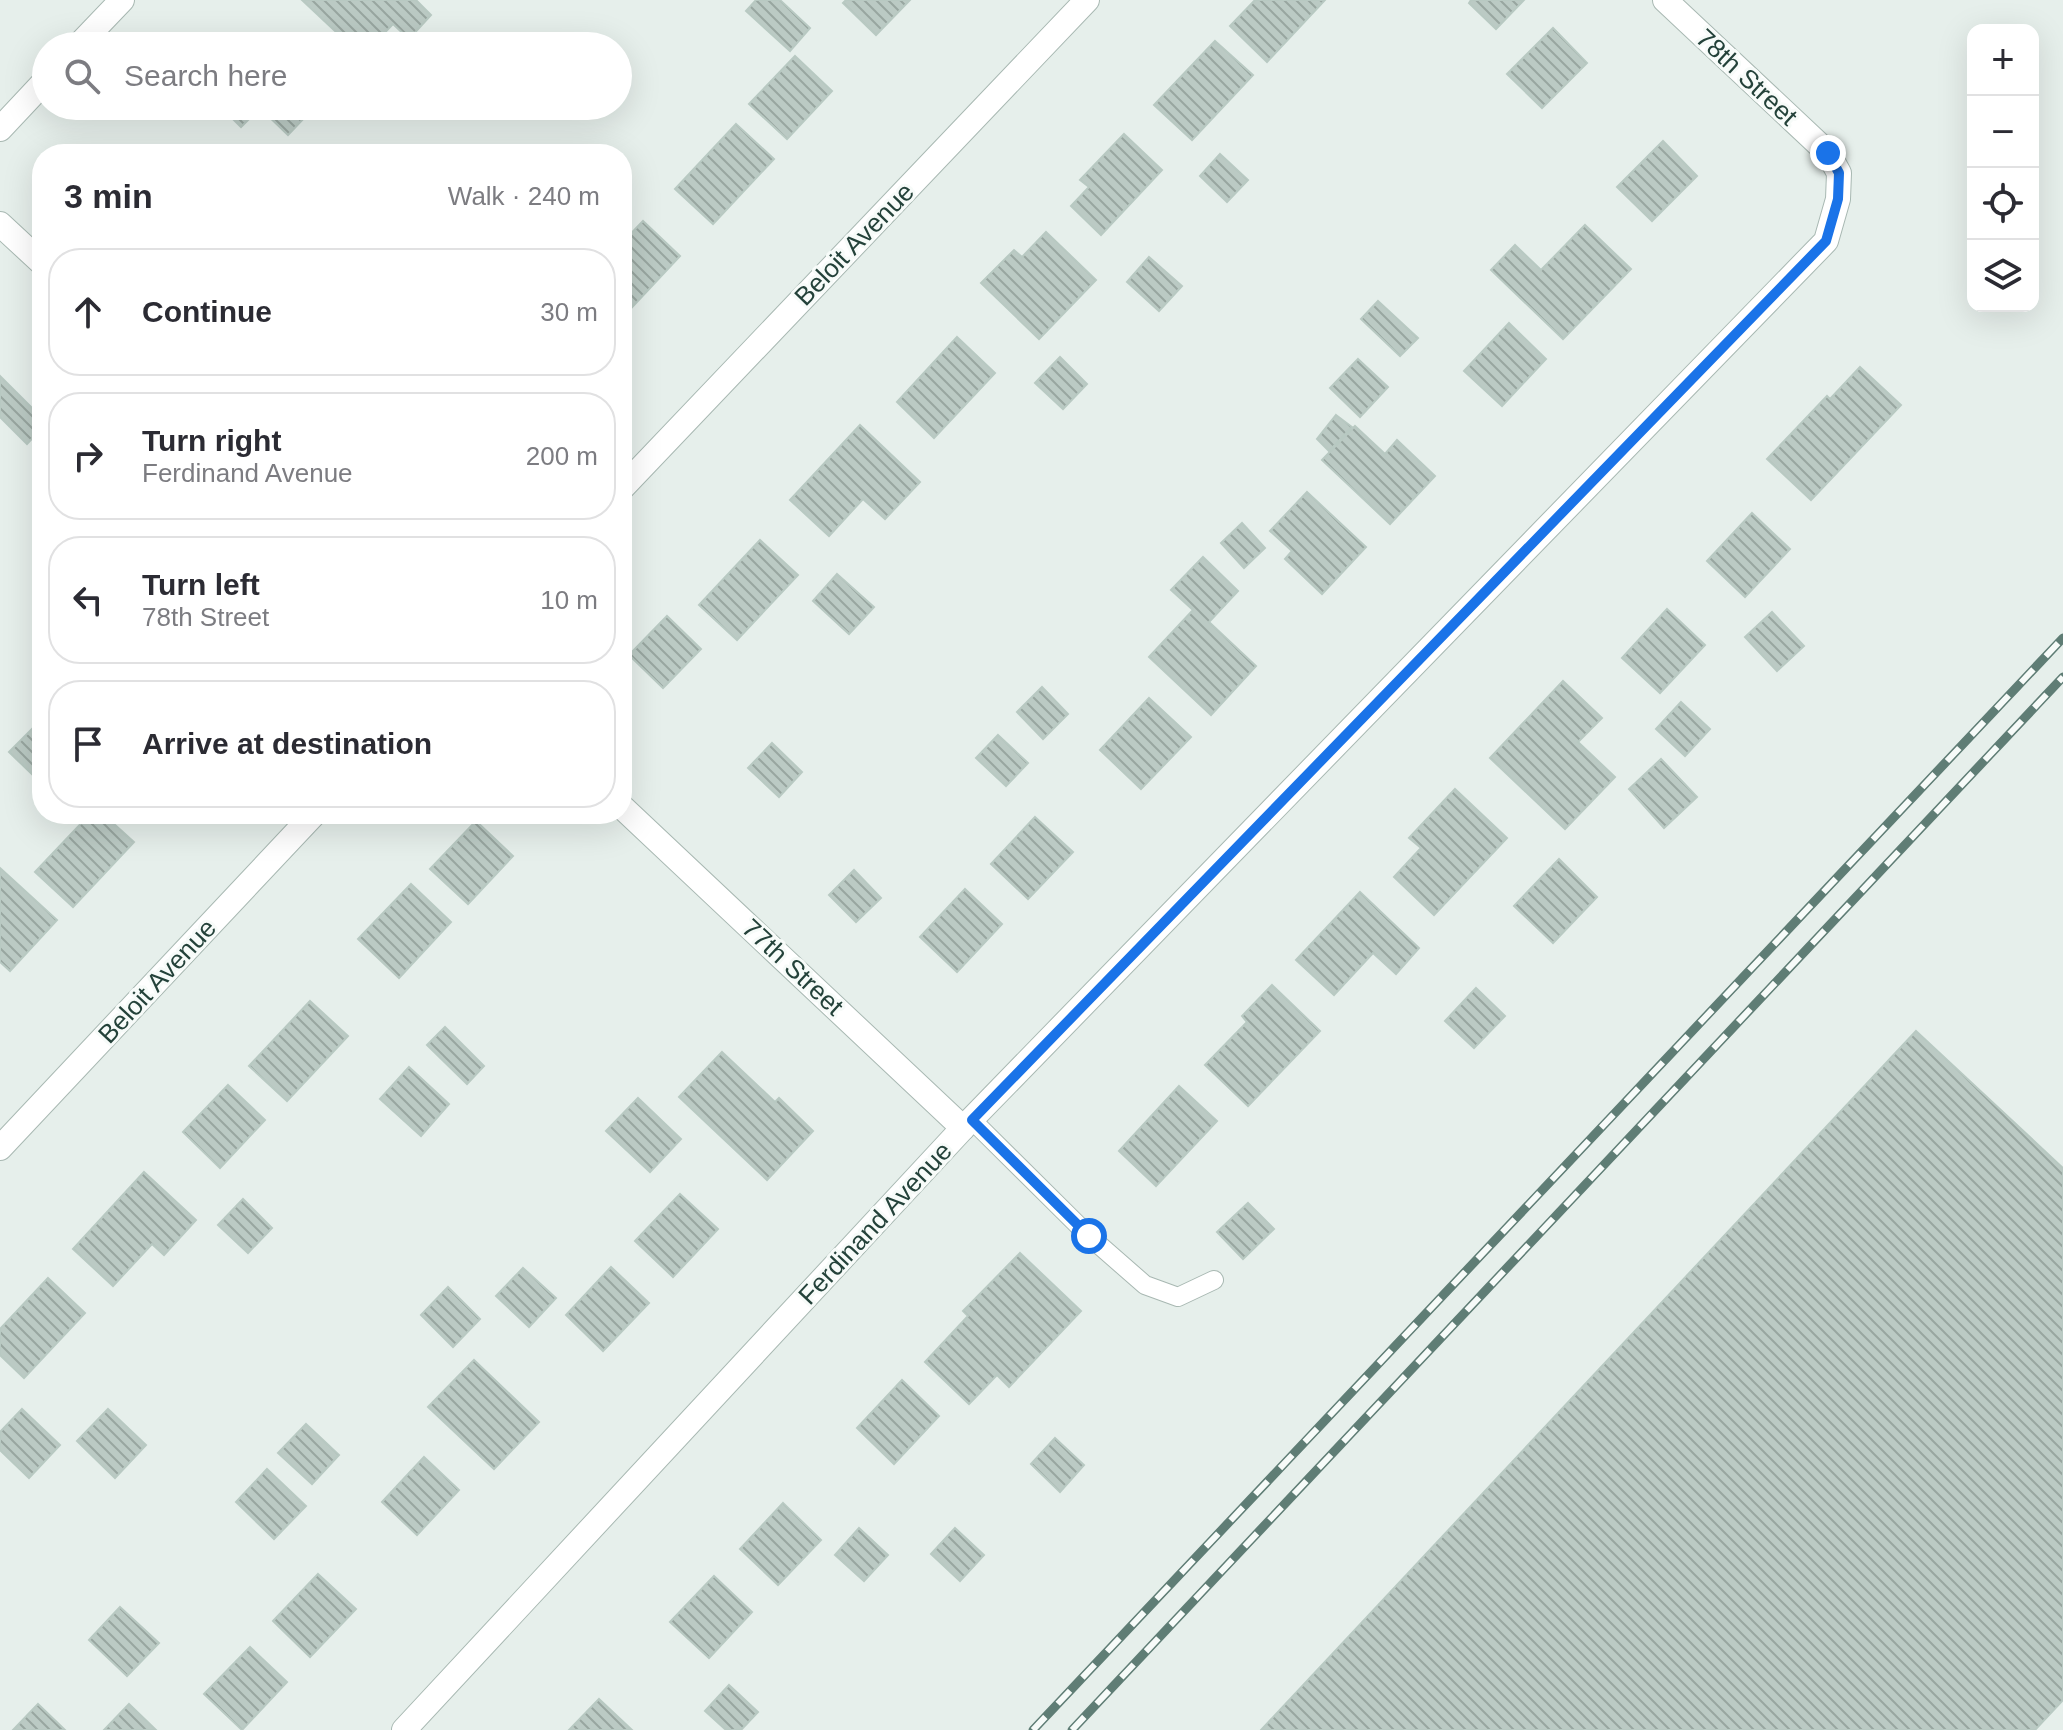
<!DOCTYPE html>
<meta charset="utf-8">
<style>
:root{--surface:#fff;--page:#f7f7f7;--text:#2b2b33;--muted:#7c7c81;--line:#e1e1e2}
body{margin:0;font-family:Helvetica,sans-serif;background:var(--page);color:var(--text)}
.controls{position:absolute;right:24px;top:24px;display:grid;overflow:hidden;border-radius:16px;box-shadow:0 8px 32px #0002}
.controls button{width:72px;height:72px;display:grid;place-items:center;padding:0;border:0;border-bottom:2px solid var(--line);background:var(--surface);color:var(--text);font:40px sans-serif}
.stop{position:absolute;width:24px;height:24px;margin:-18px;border:6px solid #1a73e8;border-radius:50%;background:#fff}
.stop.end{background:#1a73e8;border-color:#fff;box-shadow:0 2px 8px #0008}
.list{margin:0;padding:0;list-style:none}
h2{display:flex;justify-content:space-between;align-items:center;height:104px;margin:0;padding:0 32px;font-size:34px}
h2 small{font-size:26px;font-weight:400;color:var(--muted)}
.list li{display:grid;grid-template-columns:52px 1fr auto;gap:24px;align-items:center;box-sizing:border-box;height:128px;margin:0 16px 16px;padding:0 16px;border:2px solid var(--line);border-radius:32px}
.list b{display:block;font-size:30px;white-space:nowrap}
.list p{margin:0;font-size:26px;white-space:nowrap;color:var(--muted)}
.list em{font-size:26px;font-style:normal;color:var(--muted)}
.icon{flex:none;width:44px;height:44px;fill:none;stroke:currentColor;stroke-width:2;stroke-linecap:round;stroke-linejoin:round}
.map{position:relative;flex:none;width:2063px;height:1730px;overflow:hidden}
.search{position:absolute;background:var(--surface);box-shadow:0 8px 32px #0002;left:32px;top:32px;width:600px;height:88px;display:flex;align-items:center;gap:20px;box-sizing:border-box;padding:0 28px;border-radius:44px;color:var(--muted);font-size:30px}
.panel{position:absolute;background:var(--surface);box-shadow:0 8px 32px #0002;left:32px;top:144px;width:600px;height:680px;border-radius:32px}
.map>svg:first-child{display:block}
.building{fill:url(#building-back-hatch);stroke:#b8c9c2;stroke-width:2}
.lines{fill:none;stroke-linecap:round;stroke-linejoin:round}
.service-casing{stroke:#a8b8b2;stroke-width:20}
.minor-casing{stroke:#a8b8b2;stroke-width:26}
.service{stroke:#fff;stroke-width:18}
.minor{stroke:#fff;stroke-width:24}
.rail-casing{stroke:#5f7d75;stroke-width:9}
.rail{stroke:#f7fbf9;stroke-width:6;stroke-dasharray:18;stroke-linecap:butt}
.route{stroke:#1a73e8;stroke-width:10}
.labels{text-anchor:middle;stroke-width:6;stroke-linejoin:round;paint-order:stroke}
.street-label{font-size:26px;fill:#24423a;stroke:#f7fbf9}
</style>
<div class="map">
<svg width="2063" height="1730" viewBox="0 0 2063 1730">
<defs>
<pattern id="building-back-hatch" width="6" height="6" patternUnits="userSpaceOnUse" patternTransform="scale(2)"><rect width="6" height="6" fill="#bbcac4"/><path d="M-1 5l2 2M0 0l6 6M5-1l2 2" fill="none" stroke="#98a6a0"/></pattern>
</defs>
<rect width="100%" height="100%" fill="#e6efeb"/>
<g class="building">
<path d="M 302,0 L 416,0 L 431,15 L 409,39 L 393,24 L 372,46 L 351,46 Z"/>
<path d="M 756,0 L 780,0 L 810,28 L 790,51 L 746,11 Z"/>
<path d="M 846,0 L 910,0 L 876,35 L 843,3 Z"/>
<path d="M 1255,0 L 1325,0 L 1267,62 L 1230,26 Z"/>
<path d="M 1471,0 L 1524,0 L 1496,29 L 1469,3 Z"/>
<path d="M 1553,28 L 1587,63 L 1542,108 L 1507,74 Z"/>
<path d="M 1215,41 L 1253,75 L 1192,140 L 1154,105 Z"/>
<path d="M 795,56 L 832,91 L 787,139 L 749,104 Z"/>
<path d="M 220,106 L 296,106 L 306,116 L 288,135 L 260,108 L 241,127 Z"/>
<path d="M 736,124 L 774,159 L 713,224 L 675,189 Z"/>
<path d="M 1124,134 L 1162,170 L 1101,235 L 1071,206 L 1089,187 L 1080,180 Z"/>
<path d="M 1663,141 L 1697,176 L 1652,221 L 1617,187 Z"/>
<path d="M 1220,154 L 1248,180 L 1227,202 L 1200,176 Z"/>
<path d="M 643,221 L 680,256 L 622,318 L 622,243 Z"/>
<path d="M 1585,225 L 1631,269 L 1563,339 L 1491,270 L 1515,245 L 1541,270 Z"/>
<path d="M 1046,232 L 1096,280 L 1039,339 L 981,283 L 1014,250 L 1022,257 Z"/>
<path d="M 1149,257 L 1182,286 L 1159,311 L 1127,282 Z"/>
<path d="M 1378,301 L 1418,338 L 1400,356 L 1361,319 Z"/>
<path d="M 1509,323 L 1546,359 L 1502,406 L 1464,371 Z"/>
<path d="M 957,337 L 995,373 L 934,438 L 897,402 Z"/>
<path d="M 1060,357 L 1087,384 L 1063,409 L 1035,383 Z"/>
<path d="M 1358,359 L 1388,387 L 1360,417 L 1330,388 Z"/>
<path d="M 1860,367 L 1901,405 L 1811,500 L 1767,459 L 1827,396 L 1830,399 Z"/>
<path d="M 0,376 L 42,418 L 42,428 L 27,444 L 0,417 Z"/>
<path d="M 1336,415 L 1352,427 L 1329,451 L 1317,439 Z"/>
<path d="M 860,425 L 920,482 L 885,519 L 863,499 L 829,536 L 790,500 Z"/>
<path d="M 1355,426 L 1385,454 L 1397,440 L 1435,476 L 1390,524 L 1322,460 Z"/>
<path d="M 1307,492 L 1366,547 L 1322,594 L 1285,559 L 1292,551 L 1270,531 Z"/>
<path d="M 1752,513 L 1790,549 L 1745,597 L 1707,561 Z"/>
<path d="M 1242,523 L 1265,548 L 1244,568 L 1221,543 Z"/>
<path d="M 760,540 L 798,575 L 737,640 L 699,605 Z"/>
<path d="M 1203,557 L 1238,591 L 1209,622 L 1256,666 L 1211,715 L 1149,657 L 1193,610 L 1171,590 Z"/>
<path d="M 837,574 L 874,607 L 849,634 L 813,601 Z"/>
<path d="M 1667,609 L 1705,645 L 1660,693 L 1622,658 Z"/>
<path d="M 1772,612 L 1804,646 L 1777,671 L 1745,637 Z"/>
<path d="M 667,616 L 701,649 L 663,688 L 629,655 Z"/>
<path d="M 1563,681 L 1602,718 L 1578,742 L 1615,777 L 1565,829 L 1490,758 Z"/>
<path d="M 1042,687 L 1068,714 L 1043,739 L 1017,712 Z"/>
<path d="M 1149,698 L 1191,737 L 1141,789 L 1100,750 Z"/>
<path d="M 1681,702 L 1710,729 L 1685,756 L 1656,729 Z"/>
<path d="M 36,725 L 42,731 L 42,770 L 35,777 L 9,752 Z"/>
<path d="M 998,735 L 1028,763 L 1006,786 L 976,758 Z"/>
<path d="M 772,743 L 802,772 L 779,797 L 748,768 Z"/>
<path d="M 1661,759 L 1697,797 L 1664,828 L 1629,789 Z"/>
<path d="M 1455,789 L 1507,838 L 1434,915 L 1394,877 L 1421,848 L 1409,838 Z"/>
<path d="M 90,814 L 103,814 L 134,842 L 73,907 L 35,872 Z"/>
<path d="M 1035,817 L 1073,852 L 1028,899 L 991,864 Z"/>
<path d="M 476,821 L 513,856 L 468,904 L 430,869 Z"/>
<path d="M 1559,859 L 1597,897 L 1553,943 L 1514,906 Z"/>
<path d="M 0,868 L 57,920 L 10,971 L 0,962 Z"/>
<path d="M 854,870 L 881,898 L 856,922 L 829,895 Z"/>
<path d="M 411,884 L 451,922 L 399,978 L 358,939 Z"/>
<path d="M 965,889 L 1002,924 L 957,972 L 920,937 Z"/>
<path d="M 1360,892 L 1419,948 L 1396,974 L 1373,953 L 1334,995 L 1296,960 Z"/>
<path d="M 1272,985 L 1320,1031 L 1248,1106 L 1205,1065 L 1247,1022 L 1242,1016 Z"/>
<path d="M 1476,988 L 1505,1016 L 1474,1048 L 1445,1021 Z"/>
<path d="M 310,1001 L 348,1036 L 287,1101 L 249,1066 Z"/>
<path d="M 445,1027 L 484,1066 L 467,1084 L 427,1045 Z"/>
<path d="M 1916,1031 L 2063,1168 L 2063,1700 L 2035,1730 L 1261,1730 Z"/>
<path d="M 722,1052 L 775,1102 L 779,1098 L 813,1131 L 767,1180 L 679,1097 Z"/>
<path d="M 409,1067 L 449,1104 L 421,1136 L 380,1099 Z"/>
<path d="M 228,1085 L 265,1120 L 220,1168 L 183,1132 Z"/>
<path d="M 1179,1086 L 1217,1121 L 1156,1186 L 1119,1151 Z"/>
<path d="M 638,1098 L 681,1139 L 650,1172 L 606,1131 Z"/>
<path d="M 144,1172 L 196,1220 L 164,1255 L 152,1244 L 113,1286 L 73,1249 Z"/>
<path d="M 680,1194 L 718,1229 L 673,1277 L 635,1241 Z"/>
<path d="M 243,1199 L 272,1228 L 248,1253 L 218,1225 Z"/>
<path d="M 1248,1203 L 1274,1229 L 1243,1259 L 1217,1232 Z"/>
<path d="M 1020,1253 L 1081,1311 L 1009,1387 L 997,1375 L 969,1404 L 925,1362 L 968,1316 L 963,1311 Z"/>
<path d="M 611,1267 L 649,1303 L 603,1351 L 566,1315 Z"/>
<path d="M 523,1268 L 556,1298 L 529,1327 L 496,1296 Z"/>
<path d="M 48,1278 L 85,1313 L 24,1378 L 0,1355 L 0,1329 Z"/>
<path d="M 448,1287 L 480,1319 L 453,1347 L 421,1315 Z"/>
<path d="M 474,1360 L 539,1422 L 494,1469 L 428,1407 Z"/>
<path d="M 902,1380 L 939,1416 L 894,1464 L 857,1428 Z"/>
<path d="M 22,1409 L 60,1445 L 29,1478 L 0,1450 L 0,1432 Z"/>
<path d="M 108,1409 L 146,1445 L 115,1478 L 77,1441 Z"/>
<path d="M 306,1424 L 339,1455 L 312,1484 L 278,1453 Z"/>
<path d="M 1055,1438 L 1084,1465 L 1060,1492 L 1031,1464 Z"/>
<path d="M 424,1457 L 459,1490 L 417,1535 L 382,1502 Z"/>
<path d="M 267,1469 L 306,1506 L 274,1539 L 236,1502 Z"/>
<path d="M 783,1503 L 821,1540 L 778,1585 L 740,1549 Z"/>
<path d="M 859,1528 L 888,1555 L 864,1581 L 835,1555 Z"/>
<path d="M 955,1528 L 984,1555 L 960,1581 L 931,1554 Z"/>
<path d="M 318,1574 L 356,1609 L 310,1657 L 273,1621 Z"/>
<path d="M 714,1576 L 752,1612 L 709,1658 L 670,1622 Z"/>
<path d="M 120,1607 L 159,1643 L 127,1676 L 89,1640 Z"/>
<path d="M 250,1647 L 287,1682 L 242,1730 L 204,1694 Z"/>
<path d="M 729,1685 L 758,1712 L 741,1730 L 726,1730 L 705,1711 Z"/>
<path d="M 599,1699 L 632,1730 L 569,1730 Z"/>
<path d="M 38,1704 L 65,1730 L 13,1730 Z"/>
<path d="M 129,1704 L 156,1730 L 104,1730 Z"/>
</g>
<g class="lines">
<defs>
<path id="service" d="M 972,1120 L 1089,1236 L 1145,1285 L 1178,1297 L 1214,1280"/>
<g id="minor">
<path d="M 78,46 L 122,0"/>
<path d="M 0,129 L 46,80"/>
<path d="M 0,224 L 42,263"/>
<path d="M 622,488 L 1087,0"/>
<path d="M 622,807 L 963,1128"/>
<path d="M 0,1148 L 314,814"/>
<path d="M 404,1730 L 963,1128 L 1826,241 L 1838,199 L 1839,173 L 1828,153 L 1665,0"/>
</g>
</defs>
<use href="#service" class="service-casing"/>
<use href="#minor" class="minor-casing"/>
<use href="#service" class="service"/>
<use href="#minor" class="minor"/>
<defs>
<g id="rail">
<path d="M 1033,1730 L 2063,638"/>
<path d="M 1072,1730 L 2063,677"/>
</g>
</defs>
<use href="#rail" class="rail-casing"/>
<use href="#rail" class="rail"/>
</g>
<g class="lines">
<path class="route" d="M 1089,1236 L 972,1120 L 1826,241 L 1838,199 L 1839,173 L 1828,153"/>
</g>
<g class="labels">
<g class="street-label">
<text transform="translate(1747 77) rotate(43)" y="9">78th Street</text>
<text transform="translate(854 244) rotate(-46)" y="9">Beloit Avenue</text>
<text transform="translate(793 967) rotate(43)" y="9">77th Street</text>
<text transform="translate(157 981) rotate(-47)" y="9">Beloit Avenue</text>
<text transform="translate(875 1223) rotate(-47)" y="9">Ferdinand Avenue</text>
</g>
</g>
</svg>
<div class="controls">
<button>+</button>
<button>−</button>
<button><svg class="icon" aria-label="locate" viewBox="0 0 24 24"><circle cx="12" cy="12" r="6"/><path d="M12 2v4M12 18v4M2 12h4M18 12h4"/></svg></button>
<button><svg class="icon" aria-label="layers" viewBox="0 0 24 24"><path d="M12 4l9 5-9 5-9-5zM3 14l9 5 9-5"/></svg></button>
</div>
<div class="stop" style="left:1089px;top:1236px"></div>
<div class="stop end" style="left:1828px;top:153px"></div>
<div class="search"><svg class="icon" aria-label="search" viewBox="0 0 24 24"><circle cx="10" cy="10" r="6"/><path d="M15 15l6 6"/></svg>Search here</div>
<section class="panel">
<h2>3 min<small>Walk · 240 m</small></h2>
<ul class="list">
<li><svg class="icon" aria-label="ahead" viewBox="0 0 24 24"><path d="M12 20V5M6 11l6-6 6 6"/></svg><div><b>Continue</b></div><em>30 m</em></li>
<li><svg class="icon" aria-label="right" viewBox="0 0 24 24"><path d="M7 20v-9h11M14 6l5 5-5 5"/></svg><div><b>Turn right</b><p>Ferdinand Avenue</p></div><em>200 m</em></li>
<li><svg class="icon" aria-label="left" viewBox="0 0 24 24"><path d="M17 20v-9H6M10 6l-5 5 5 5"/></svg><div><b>Turn left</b><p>78th Street</p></div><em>10 m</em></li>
<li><svg class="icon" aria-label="arrive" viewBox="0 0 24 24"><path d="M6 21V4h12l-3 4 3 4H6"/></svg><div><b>Arrive at destination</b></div></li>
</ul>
</section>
</div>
